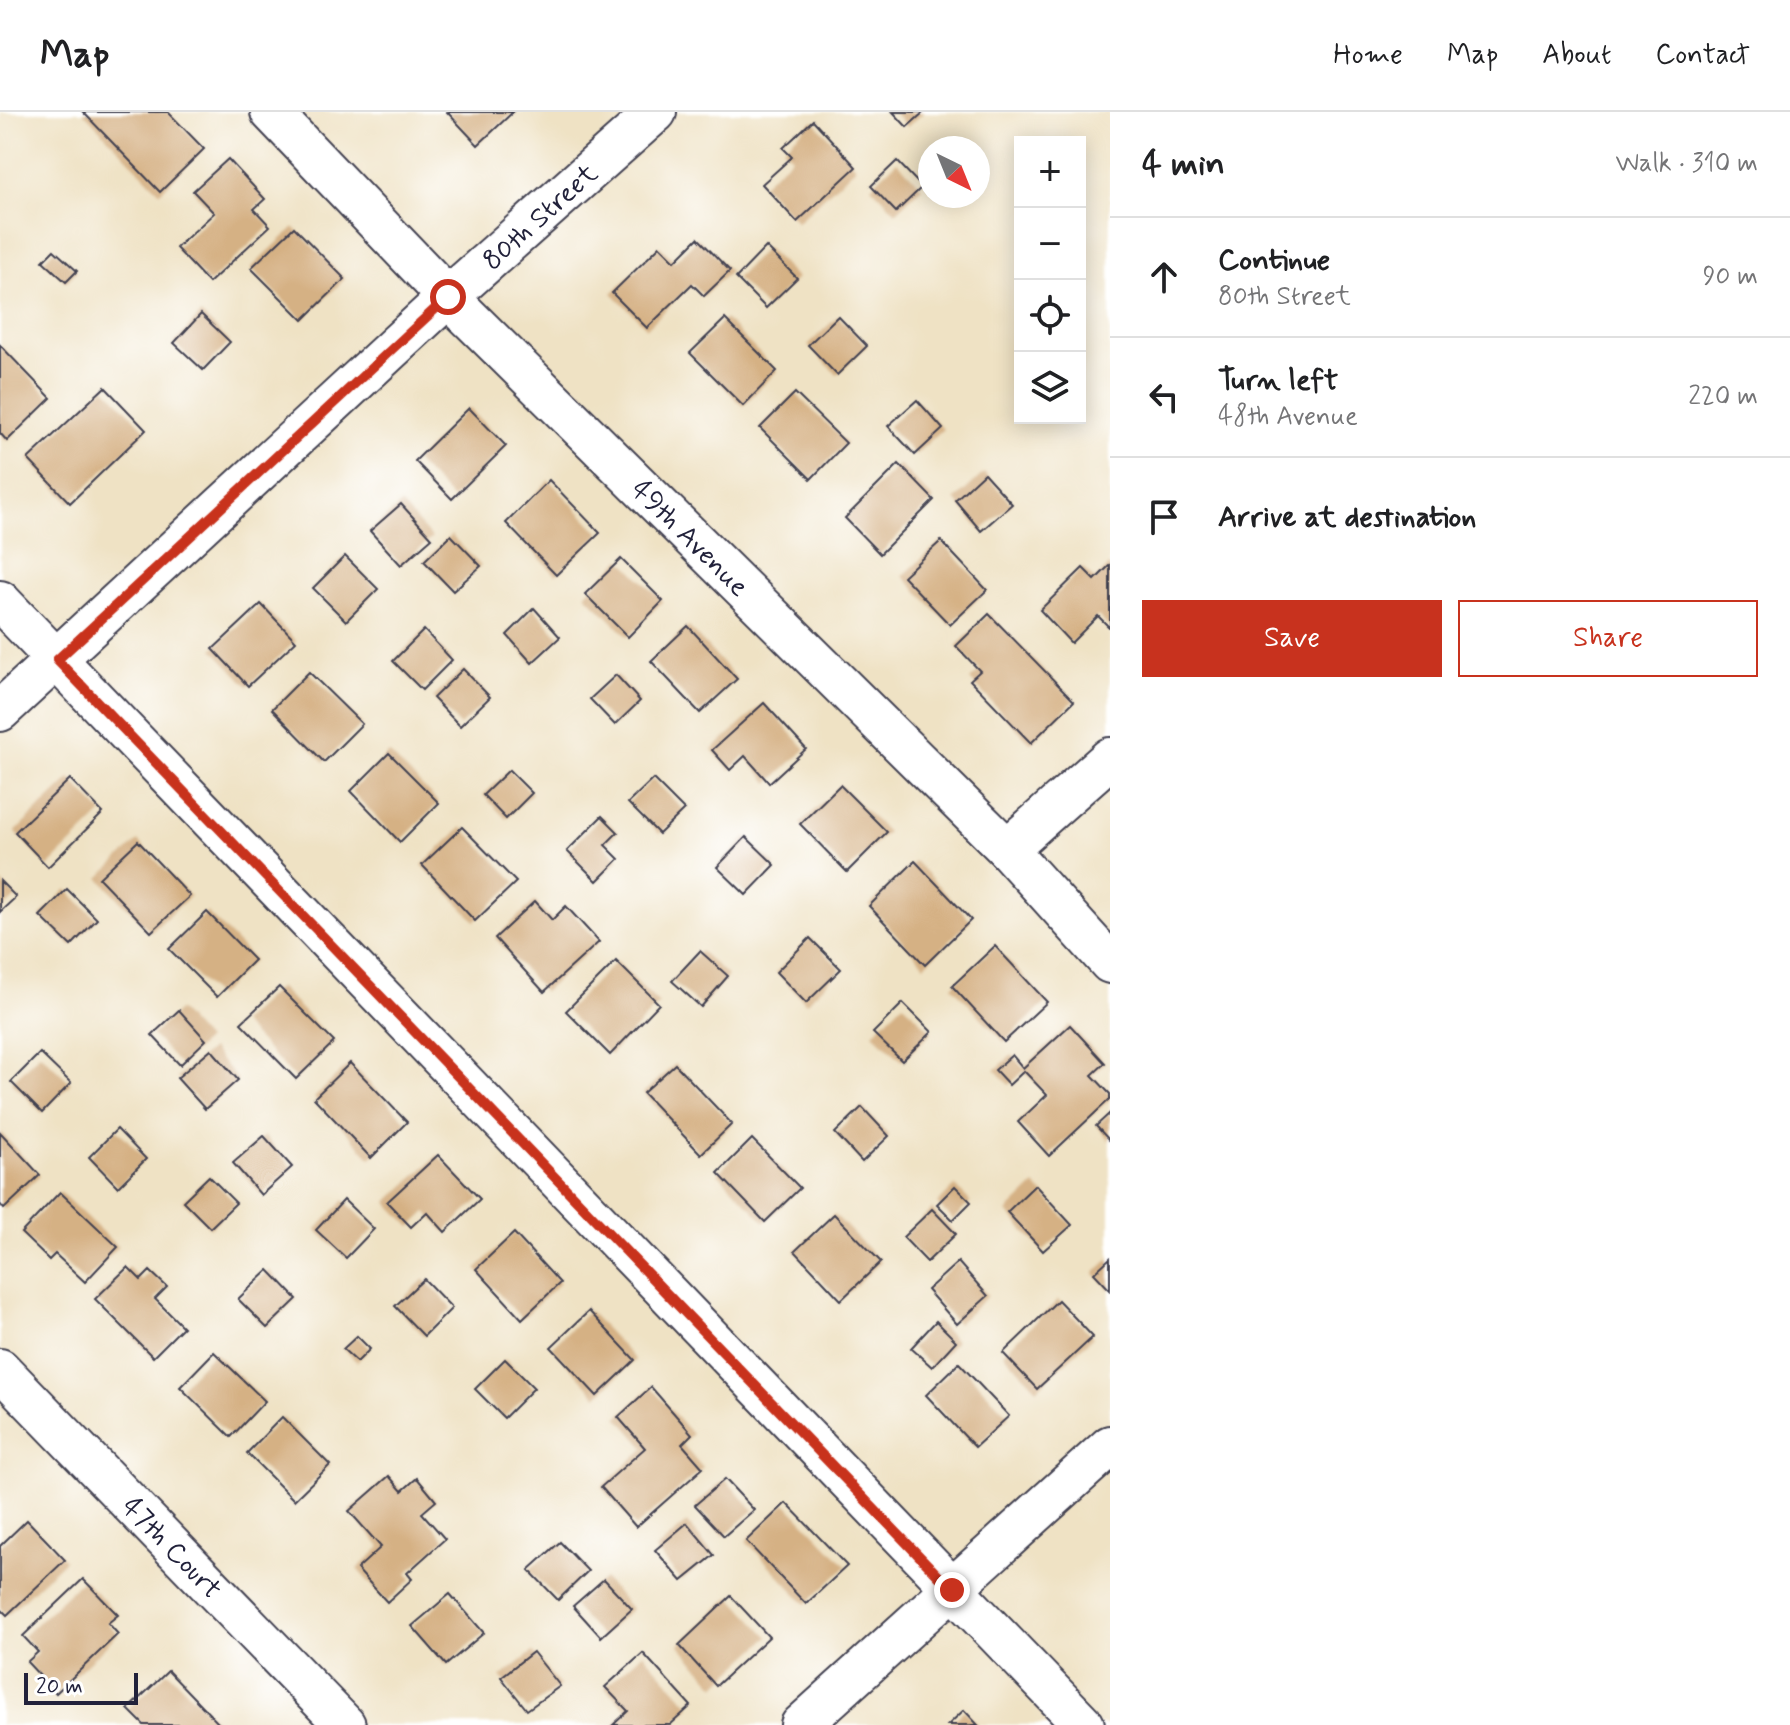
<!DOCTYPE html>
<meta charset="utf-8">
<style>
:root{--surface:#fff;--page:#f2f2f2;--text:#202124;--muted:#757577;--line:#e0e0e0;--accent:#c8321e}
body{margin:0;font-family:Mynerve,sans-serif;background:var(--page);color:var(--text)}
.controls{position:absolute;right:24px;top:24px;display:grid;overflow:hidden;border-radius:0px;box-shadow:0 4px 20px #0003}
.controls button{width:72px;height:72px;display:grid;place-items:center;padding:0;border:0;border-bottom:2px solid var(--line);background:var(--surface);color:var(--text);font:40px sans-serif}
.compass{position:absolute;left:918px;top:24px;width:72px;height:72px;border-radius:50%;background:var(--surface);box-shadow:0 4px 20px #0003;rotate:137deg}
.scale{position:absolute;left:24px;bottom:20px;width:114px;box-sizing:border-box;padding-left:8px;border:4px solid #22223b;border-top:0;font-size:22px;line-height:28px;white-space:nowrap;color:#22223b;-webkit-text-stroke:6px #fff;paint-order:stroke}
.stop{position:absolute;width:24px;height:24px;margin:-18px;border:6px solid #c8321e;border-radius:50%;background:#fff}
.stop.end{background:#c8321e;border-color:#fff;box-shadow:0 2px 8px #0008}
.list{margin:0;padding:0;list-style:none}
h2{display:flex;justify-content:space-between;align-items:center;height:104px;margin:0;padding:0 32px;font-size:34px}
h2 small{font-size:26px;font-weight:400;color:var(--muted)}
.list li{display:grid;grid-template-columns:52px 1fr auto;gap:24px;align-items:center;box-sizing:border-box;height:120px;padding:0 32px;border-top:2px solid var(--line)}
.list b{display:block;font-size:30px;white-space:nowrap}
.list p{margin:0;font-size:26px;white-space:nowrap;color:var(--muted)}
.list em{font-size:26px;font-style:normal;color:var(--muted)}
.actions{display:flex;gap:16px;padding:24px 32px}
.actions a{flex:1;padding:18px 0;border:2px solid var(--accent);border-radius:0px;text-align:center;font-size:28px;color:var(--accent)}
.actions .main{background:var(--accent);color:#fff}
.icon{flex:none;width:44px;height:44px;fill:none;stroke:currentColor;stroke-width:2;stroke-linecap:round;stroke-linejoin:round}
.map{position:relative;flex:none;width:1110px;height:1613px;overflow:hidden}
header{display:flex;align-items:center;gap:48px;box-sizing:border-box;height:112px;padding:0 40px;background:var(--surface);border-bottom:2px solid var(--line)}
header strong{font-size:38px}
nav{display:flex;gap:44px;margin-inline-start:auto;font-size:28px}
main{display:flex}
aside{flex:1;background:var(--surface)}
.map>svg:first-child{display:block}
.building{fill:#d5b184}
.lines{fill:none;stroke-linecap:round;stroke-linejoin:round}
.minor-casing{stroke:#413f50;stroke-width:44}
.minor{stroke:#fff;stroke-width:40}
.route{stroke:#c8321e;stroke-width:10}
.labels{text-anchor:middle;stroke-width:6;stroke-linejoin:round;paint-order:stroke}
.street-label{font-size:28px;fill:#22223b;stroke:#fff}
</style>
<header>
<strong>Map</strong>
<nav><a>Home</a><a>Map</a><a>About</a><a>Contact</a></nav>
</header>
<main>
<div class="map">
<svg width="1110" height="1613" viewBox="0 0 1110 1613">
<rect width="100%" height="100%" fill="#fff"/>
<filter id="ink" filterUnits="userSpaceOnUse"><feTurbulence type="fractalNoise" baseFrequency=".0125" numOctaves="2"/><feDisplacementMap in="SourceGraphic" scale="16" xChannelSelector="R" yChannelSelector="G"/><feConvolveMatrix kernelMatrix="1 2 1 2 8 2 1 2 1" color-interpolation-filters="sRGB"/></filter>
<filter id="wash" filterUnits="userSpaceOnUse"><feTurbulence type="fractalNoise" baseFrequency=".006" numOctaves="4" result="noise"/><feDisplacementMap in="SourceGraphic" scale="32" xChannelSelector="R" yChannelSelector="G"/><feGaussianBlur stdDeviation="1.8" result="paint"/><feColorMatrix in="noise" values="0 0 0 0 0 0 0 0 0 0 0 0 0 0 0 0 0 1.4 0 .05"/><feComposite in="paint" operator="in"/></filter>
<g filter="url(#wash)">
<rect width="100%" height="100%" fill="#efe2c4"/>
<g id="blocks">
<g class="building">
<path d="M 83,0 L 168,0 L 204,37 L 160,80 Z"/>
<path d="M 447,0 L 513,0 L 478,33 Z"/>
<path d="M 893,0 L 924,0 L 907,15 Z"/>
<path d="M 813,8 L 856,55 L 797,110 L 762,72 L 792,45 L 783,36 Z"/>
<path d="M 228,47 L 265,87 L 254,97 L 270,114 L 209,171 L 176,136 L 214,101 L 193,79 Z"/>
<path d="M 897,49 L 922,75 L 896,100 L 871,74 Z"/>
<path d="M 294,115 L 345,167 L 303,208 L 251,156 Z"/>
<path d="M 698,126 L 730,159 L 704,184 L 692,172 L 647,216 L 612,181 L 660,134 L 675,149 Z"/>
<path d="M 766,135 L 797,166 L 766,196 L 736,166 Z"/>
<path d="M 54,138 L 77,159 L 66,170 L 43,149 Z"/>
<path d="M 201,202 L 230,230 L 203,258 L 174,231 Z"/>
<path d="M 838,204 L 867,234 L 837,263 L 808,233 Z"/>
<path d="M 725,207 L 777,259 L 743,294 L 690,241 Z"/>
<path d="M 0,233 L 51,286 L 7,329 L 0,321 Z"/>
<path d="M 105,275 L 146,318 L 70,391 L 28,347 Z"/>
<path d="M 795,281 L 846,331 L 811,367 L 760,316 Z"/>
<path d="M 917,288 L 943,317 L 915,343 L 888,314 Z"/>
<path d="M 469,296 L 506,334 L 452,387 L 415,349 Z"/>
<path d="M 899,352 L 934,388 L 880,442 L 845,406 Z"/>
<path d="M 984,361 L 1012,392 L 981,419 L 955,388 Z"/>
<path d="M 549,368 L 600,421 L 556,463 L 506,411 Z"/>
<path d="M 401,392 L 432,426 L 401,453 L 370,419 Z"/>
<path d="M 451,423 L 481,454 L 453,479 L 424,449 Z"/>
<path d="M 941,429 L 987,478 L 950,513 L 903,464 Z"/>
<path d="M 345,444 L 378,477 L 346,509 L 313,476 Z"/>
<path d="M 621,447 L 663,489 L 628,525 L 585,482 Z"/>
<path d="M 1110,453 L 1110,516 L 1098,504 L 1071,531 L 1040,498 L 1083,456 L 1095,468 Z"/>
<path d="M 261,492 L 296,529 L 248,574 L 213,537 Z"/>
<path d="M 534,496 L 560,525 L 532,551 L 507,523 Z"/>
<path d="M 989,502 L 1074,589 L 1031,631 L 970,568 L 980,559 L 956,534 Z"/>
<path d="M 688,514 L 737,567 L 700,601 L 651,549 Z"/>
<path d="M 424,518 L 452,548 L 422,578 L 393,549 Z"/>
<path d="M 463,557 L 490,585 L 460,614 L 433,586 Z"/>
<path d="M 309,560 L 362,612 L 324,650 L 272,597 Z"/>
<path d="M 616,563 L 640,589 L 615,613 L 590,587 Z"/>
<path d="M 764,591 L 806,637 L 769,671 L 745,644 L 730,658 L 712,638 Z"/>
<path d="M 389,641 L 439,691 L 400,730 L 351,679 Z"/>
<path d="M 509,658 L 532,681 L 506,707 L 483,683 Z"/>
<path d="M 70,667 L 103,701 L 48,755 L 15,720 Z"/>
<path d="M 653,667 L 684,698 L 659,722 L 628,691 Z"/>
<path d="M 840,673 L 887,720 L 847,760 L 800,712 Z"/>
<path d="M 602,704 L 618,720 L 605,733 L 619,747 L 597,769 L 567,739 Z"/>
<path d="M 462,715 L 516,770 L 475,809 L 422,753 Z"/>
<path d="M 746,725 L 775,753 L 746,783 L 717,755 Z"/>
<path d="M 138,729 L 190,784 L 151,820 L 99,766 Z"/>
<path d="M 915,749 L 971,808 L 925,853 L 869,794 Z"/>
<path d="M 0,769 L 16,785 L 0,800 Z"/>
<path d="M 67,777 L 97,807 L 71,834 L 40,804 Z"/>
<path d="M 535,789 L 552,808 L 566,794 L 599,830 L 544,880 L 495,826 Z"/>
<path d="M 207,800 L 254,848 L 217,885 L 169,837 Z"/>
<path d="M 810,826 L 841,857 L 806,891 L 776,860 Z"/>
<path d="M 995,834 L 1047,890 L 1004,930 L 952,874 Z"/>
<path d="M 700,839 L 728,864 L 701,895 L 672,869 Z"/>
<path d="M 616,849 L 659,892 L 610,943 L 566,899 Z"/>
<path d="M 279,875 L 334,930 L 296,967 L 241,911 Z"/>
<path d="M 903,891 L 932,920 L 902,949 L 873,921 Z"/>
<path d="M 179,898 L 206,928 L 180,953 L 152,923 Z"/>
<path d="M 1070,913 L 1105,951 L 1092,963 L 1110,982 L 1110,987 L 1049,1044 L 1018,1010 L 1047,983 L 1024,959 L 1009,973 L 995,958 L 1012,943 L 1023,956 Z"/>
<path d="M 211,937 L 238,968 L 205,997 L 177,966 Z"/>
<path d="M 40,941 L 71,971 L 42,1001 L 11,970 Z"/>
<path d="M 350,951 L 407,1010 L 371,1046 L 314,986 Z"/>
<path d="M 675,952 L 732,1012 L 701,1042 L 643,981 Z"/>
<path d="M 862,995 L 889,1024 L 862,1050 L 835,1021 Z"/>
<path d="M 1110,1001 L 1110,1029 L 1096,1014 Z"/>
<path d="M 117,1017 L 146,1047 L 118,1075 L 89,1045 Z"/>
<path d="M 0,1020 L 40,1063 L 4,1097 L 0,1092 Z"/>
<path d="M 264,1024 L 292,1055 L 261,1083 L 233,1051 Z"/>
<path d="M 752,1027 L 800,1076 L 765,1110 L 718,1061 Z"/>
<path d="M 438,1043 L 480,1087 L 445,1120 L 427,1100 L 411,1115 L 387,1090 Z"/>
<path d="M 209,1064 L 236,1091 L 210,1116 L 183,1089 Z"/>
<path d="M 1035,1073 L 1072,1113 L 1043,1139 L 1007,1100 Z"/>
<path d="M 955,1074 L 971,1090 L 953,1108 L 937,1092 Z"/>
<path d="M 60,1080 L 118,1135 L 85,1170 L 55,1142 L 49,1148 L 21,1121 Z"/>
<path d="M 344,1088 L 374,1117 L 346,1146 L 316,1118 Z"/>
<path d="M 932,1097 L 956,1122 L 927,1150 L 903,1125 Z"/>
<path d="M 834,1102 L 881,1150 L 841,1188 L 795,1139 Z"/>
<path d="M 514,1121 L 560,1171 L 522,1207 L 476,1157 Z"/>
<path d="M 1110,1146 L 1110,1178 L 1094,1161 Z"/>
<path d="M 958,1150 L 988,1184 L 957,1212 L 927,1178 Z"/>
<path d="M 128,1155 L 141,1168 L 150,1159 L 167,1175 L 155,1187 L 183,1215 L 153,1245 L 95,1187 Z"/>
<path d="M 269,1158 L 297,1187 L 267,1216 L 238,1187 Z"/>
<path d="M 424,1167 L 452,1196 L 424,1224 L 395,1194 Z"/>
<path d="M 1058,1188 L 1093,1225 L 1037,1277 L 1003,1241 Z"/>
<path d="M 589,1199 L 635,1248 L 597,1284 L 551,1235 Z"/>
<path d="M 936,1209 L 956,1229 L 932,1255 L 911,1236 Z"/>
<path d="M 357,1224 L 370,1237 L 357,1250 L 343,1237 Z"/>
<path d="M 214,1240 L 265,1289 L 231,1325 L 180,1275 Z"/>
<path d="M 505,1247 L 534,1276 L 504,1306 L 475,1277 Z"/>
<path d="M 959,1251 L 1009,1304 L 975,1335 L 926,1283 Z"/>
<path d="M 651,1275 L 692,1322 L 682,1332 L 703,1356 L 636,1415 L 601,1375 L 645,1336 L 618,1305 Z"/>
<path d="M 282,1305 L 330,1353 L 294,1388 L 247,1341 Z"/>
<path d="M 389,1364 L 402,1379 L 417,1366 L 436,1389 L 422,1401 L 445,1427 L 407,1461 L 412,1467 L 387,1490 L 357,1457 L 381,1435 L 349,1399 Z"/>
<path d="M 725,1367 L 754,1398 L 724,1424 L 695,1393 Z"/>
<path d="M 786,1391 L 847,1454 L 806,1492 L 746,1429 Z"/>
<path d="M 27,1408 L 65,1448 L 7,1503 L 0,1496 L 0,1434 Z"/>
<path d="M 687,1411 L 714,1443 L 682,1469 L 655,1438 Z"/>
<path d="M 560,1430 L 588,1459 L 558,1488 L 529,1458 Z"/>
<path d="M 83,1467 L 118,1503 L 108,1511 L 118,1522 L 56,1581 L 27,1550 L 38,1540 L 23,1524 Z"/>
<path d="M 604,1467 L 632,1497 L 601,1525 L 573,1494 Z"/>
<path d="M 450,1482 L 484,1521 L 446,1553 L 412,1514 Z"/>
<path d="M 731,1484 L 769,1525 L 716,1574 L 679,1533 Z"/>
<path d="M 533,1540 L 560,1574 L 527,1598 L 501,1565 Z"/>
<path d="M 643,1541 L 691,1594 L 670,1613 L 613,1613 L 628,1599 L 605,1575 Z"/>
<path d="M 168,1559 L 220,1613 L 144,1613 L 128,1597 Z"/>
<path d="M 964,1598 L 978,1613 L 948,1613 Z"/>
</g>
</g>
</g>
<g filter="url(#ink)">
<use href="#blocks" fill-opacity="0" stroke="#413f50" stroke-width="2"/>
<g class="lines">
<defs>
<g id="minor">
<path d="M 271,0 L 448,185 L 1007,737 L 1110,851"/>
<path d="M 0,489 L 1084,1613"/>
<path d="M 0,599 L 448,185 L 656,0"/>
<path d="M 1007,737 L 1110,646"/>
<path d="M 0,1257 L 345,1613"/>
<path d="M 801,1613 L 1110,1334"/>
</g>
</defs>
<use href="#minor" class="minor-casing"/>
<use href="#minor" class="minor"/>
</g>
</g>
<g class="lines" filter="url(#ink)">
<path class="route" d="M 448,185 L 57,548 L 952,1478"/>
</g>
<g class="labels">
<g class="street-label">
<text transform="translate(539 104) rotate(-42)" y="10">80th Street</text>
<text transform="translate(691 425) rotate(45)" y="10">49th Avenue</text>
<text transform="translate(173 1435) rotate(46)" y="10">47th Court</text>
</g>
</g>
</svg>
<div class="controls">
<button>+</button>
<button>−</button>
<button><svg class="icon" aria-label="locate" viewBox="0 0 24 24"><circle cx="12" cy="12" r="6"/><path d="M12 2v4M12 18v4M2 12h4M18 12h4"/></svg></button>
<button><svg class="icon" aria-label="layers" viewBox="0 0 24 24"><path d="M12 4l9 5-9 5-9-5zM3 14l9 5 9-5"/></svg></button>
</div>
<svg class="compass" viewBox="-18 -18 36 36"><path d="M0-13l5 13h-10z" fill="#e53935"/><path d="M0 13l5-13h-10z" fill="#757577"/></svg>
<div class="scale">20 m</div>
<div class="stop" style="left:448px;top:185px"></div>
<div class="stop end" style="left:952px;top:1478px"></div>
</div>
<aside>
<h2>4 min<small>Walk · 310 m</small></h2>
<ul class="list">
<li><svg class="icon" aria-label="ahead" viewBox="0 0 24 24"><path d="M12 20V5M6 11l6-6 6 6"/></svg><div><b>Continue</b><p>80th Street</p></div><em>90 m</em></li>
<li><svg class="icon" aria-label="left" viewBox="0 0 24 24"><path d="M17 20v-9H6M10 6l-5 5 5 5"/></svg><div><b>Turn left</b><p>48th Avenue</p></div><em>220 m</em></li>
<li><svg class="icon" aria-label="arrive" viewBox="0 0 24 24"><path d="M6 21V4h12l-3 4 3 4H6"/></svg><div><b>Arrive at destination</b></div></li>
</ul>
<div class="actions"><a class="main">Save</a><a>Share</a></div>
</aside>
</main>
